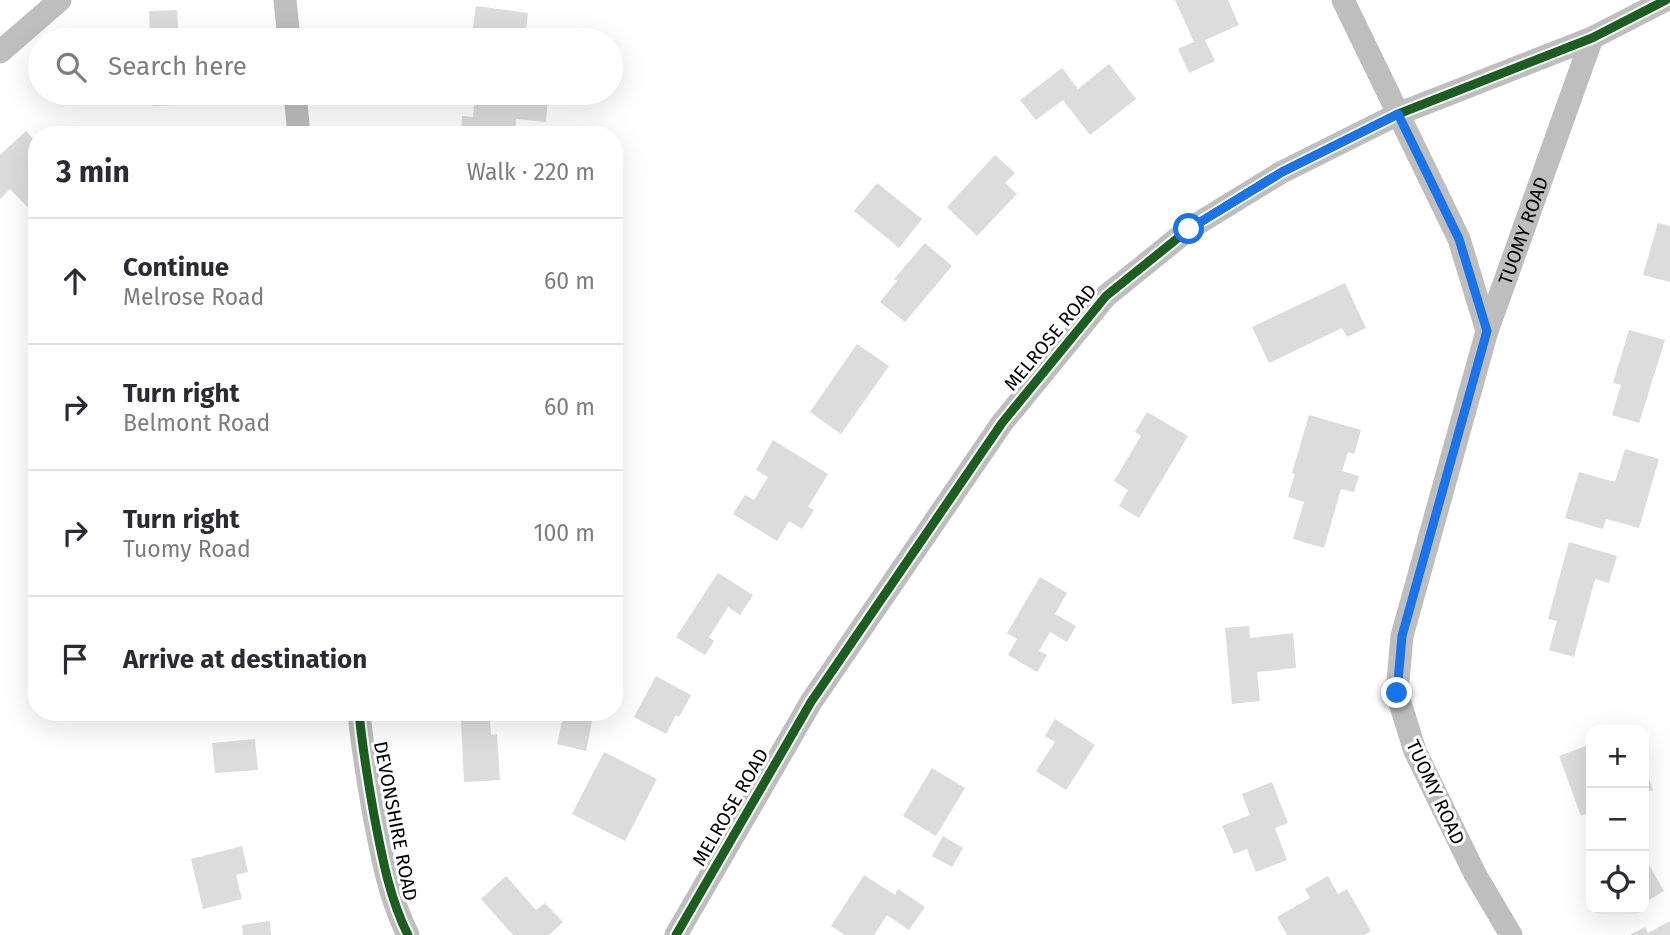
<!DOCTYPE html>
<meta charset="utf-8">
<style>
:root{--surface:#fff;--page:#f7f7f7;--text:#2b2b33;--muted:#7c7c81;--line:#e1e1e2}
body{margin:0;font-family:"Fira Sans",sans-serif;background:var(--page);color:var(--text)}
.controls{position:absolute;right:21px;bottom:21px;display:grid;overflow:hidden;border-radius:14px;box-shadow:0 7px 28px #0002}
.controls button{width:63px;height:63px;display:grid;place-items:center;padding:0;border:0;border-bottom:2px solid var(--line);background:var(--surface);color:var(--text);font:35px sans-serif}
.stop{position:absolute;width:21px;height:21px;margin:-16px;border:5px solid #1a73e8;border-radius:50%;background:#fff}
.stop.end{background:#1a73e8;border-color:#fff;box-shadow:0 2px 7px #0008}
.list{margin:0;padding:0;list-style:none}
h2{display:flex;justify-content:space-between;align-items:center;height:91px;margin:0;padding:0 28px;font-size:30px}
h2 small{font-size:23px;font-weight:400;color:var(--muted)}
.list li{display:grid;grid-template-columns:46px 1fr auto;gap:21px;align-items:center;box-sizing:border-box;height:126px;padding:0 28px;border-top:2px solid var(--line)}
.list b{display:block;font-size:26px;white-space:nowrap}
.list p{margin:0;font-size:23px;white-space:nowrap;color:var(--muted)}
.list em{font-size:23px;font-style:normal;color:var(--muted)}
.icon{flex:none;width:38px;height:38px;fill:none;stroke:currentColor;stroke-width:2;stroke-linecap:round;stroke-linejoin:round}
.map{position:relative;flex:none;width:1670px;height:935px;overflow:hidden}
.search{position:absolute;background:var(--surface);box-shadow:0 7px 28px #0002;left:28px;top:28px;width:595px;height:77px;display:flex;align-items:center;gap:18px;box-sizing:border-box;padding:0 24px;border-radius:38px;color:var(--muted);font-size:26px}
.panel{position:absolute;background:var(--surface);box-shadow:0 7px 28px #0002;left:28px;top:126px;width:595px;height:595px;border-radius:28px}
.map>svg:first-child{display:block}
.building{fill:#dcdcdc}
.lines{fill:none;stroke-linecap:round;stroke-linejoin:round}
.street{stroke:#bebebe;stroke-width:23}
.cycleway-casing{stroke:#fff;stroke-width:13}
.cycleway{stroke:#1b5e20;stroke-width:9}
.route{stroke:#1a73e8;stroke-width:9}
.labels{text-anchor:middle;stroke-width:6;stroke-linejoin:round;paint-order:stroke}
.street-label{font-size:19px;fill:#000;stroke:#fff}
</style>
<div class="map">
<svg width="1670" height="935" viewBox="0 0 1670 935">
<rect width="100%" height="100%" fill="#fff"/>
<g class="building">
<path d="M 1175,0 L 1228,0 L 1239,25 L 1205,40 L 1215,61 L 1189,73 L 1178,49 L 1194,42 Z"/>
<path d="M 476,6 L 528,13 L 525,40 L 471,40 Z"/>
<path d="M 177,10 L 179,40 L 150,40 L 149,11 Z"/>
<path d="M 1109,64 L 1136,99 L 1090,135 L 1063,100 L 1036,120 L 1020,100 L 1062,68 L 1078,89 Z"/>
<path d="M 152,93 L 194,93 L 194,104 L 153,106 Z"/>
<path d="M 475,93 L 505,93 L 548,96 L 546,122 L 516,119 L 515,135 L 461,135 L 462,116 L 473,117 Z"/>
<path d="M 26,131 L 37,143 L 37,210 L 33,213 L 10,189 L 0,199 L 0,155 Z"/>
<path d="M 995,155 L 1015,173 L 1005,183 L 1017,194 L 977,236 L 947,207 Z"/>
<path d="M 877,183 L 922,219 L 899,248 L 854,211 Z"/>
<path d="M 1658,223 L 1670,226 L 1670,282 L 1643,275 Z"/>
<path d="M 925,243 L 952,266 L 905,322 L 880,302 L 897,281 L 894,279 Z"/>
<path d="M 1345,283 L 1366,328 L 1347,337 L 1342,328 L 1269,363 L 1252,327 Z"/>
<path d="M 1629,330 L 1665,340 L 1639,423 L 1612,415 L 1621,385 L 1613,383 Z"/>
<path d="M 857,344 L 889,366 L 841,434 L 810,412 Z"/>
<path d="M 1147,412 L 1188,436 L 1139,518 L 1119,506 L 1128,490 L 1114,481 L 1141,436 L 1135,432 Z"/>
<path d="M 1309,415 L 1361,430 L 1354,454 L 1348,452 L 1342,471 L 1359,476 L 1354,492 L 1341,489 L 1324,548 L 1293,539 L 1304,502 L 1288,497 L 1295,474 L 1292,473 Z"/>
<path d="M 773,440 L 828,474 L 808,507 L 814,510 L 802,529 L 789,521 L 777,541 L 733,514 L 745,495 L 754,500 L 768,477 L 756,470 Z"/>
<path d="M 1625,449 L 1659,459 L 1639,528 L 1606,519 L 1603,529 L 1565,518 L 1579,472 L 1615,482 Z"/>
<path d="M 1569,542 L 1617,556 L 1609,583 L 1595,579 L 1574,657 L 1549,650 L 1557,621 L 1548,619 Z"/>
<path d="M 718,573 L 753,595 L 740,615 L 728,607 L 709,637 L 714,641 L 705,655 L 676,637 Z"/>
<path d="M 1040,577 L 1067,593 L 1055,614 L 1076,626 L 1067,642 L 1050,632 L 1039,651 L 1047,655 L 1037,672 L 1008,655 L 1017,639 L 1007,633 Z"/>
<path d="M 1249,626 L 1250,638 L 1293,633 L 1296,668 L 1257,672 L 1260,701 L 1232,704 L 1225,628 Z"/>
<path d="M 656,676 L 691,695 L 679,717 L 676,715 L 666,734 L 634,717 Z"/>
<path d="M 564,712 L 594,712 L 586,751 L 557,744 Z"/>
<path d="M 1055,719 L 1095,745 L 1066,790 L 1036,771 L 1055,742 L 1045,736 Z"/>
<path d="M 490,720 L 491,735 L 497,734 L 500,780 L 464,782 L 461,721 Z"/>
<path d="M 255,739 L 258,770 L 215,773 L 212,743 Z"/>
<path d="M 1591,744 L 1591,812 L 1581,816 L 1559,756 Z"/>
<path d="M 604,752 L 657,779 L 625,841 L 572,814 Z"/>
<path d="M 1644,765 L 1653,790 L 1644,793 Z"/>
<path d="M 932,768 L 965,788 L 936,836 L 903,816 Z"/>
<path d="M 1272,782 L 1288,823 L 1275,828 L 1287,860 L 1256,872 L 1247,849 L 1234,854 L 1222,826 L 1250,815 L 1242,794 Z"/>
<path d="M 943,836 L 963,848 L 952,867 L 932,856 Z"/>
<path d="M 242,846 L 248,872 L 236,875 L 242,899 L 203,909 L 191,859 Z"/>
<path d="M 1644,856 L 1664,891 L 1644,903 Z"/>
<path d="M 864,875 L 895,895 L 898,889 L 925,907 L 909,930 L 887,915 L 874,935 L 845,935 L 831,926 Z"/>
<path d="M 506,876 L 536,910 L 545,903 L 563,922 L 549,935 L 513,935 L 481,899 Z"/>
<path d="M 1328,876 L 1338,894 L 1347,889 L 1371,931 L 1364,935 L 1287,935 L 1277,917 L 1310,898 L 1305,889 Z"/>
<path d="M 270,921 L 271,935 L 243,935 L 242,925 Z"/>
<path d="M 1670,921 L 1670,935 L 1630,935 L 1645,927 L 1648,933 Z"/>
</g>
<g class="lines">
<g class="street">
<path d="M 285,0 L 289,40"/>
<path d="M 1343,0 L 1459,239 L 1487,331"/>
<path d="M 0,52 L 60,0"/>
<path d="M 295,93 L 299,135"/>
<path d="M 359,712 C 362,747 368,781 374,815 C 382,856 389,897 408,935"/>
<path d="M 676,935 L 811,702 L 1002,423 L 1106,296 L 1189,229 L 1282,172 L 1398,114 L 1592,38 L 1666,0"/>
<path id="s1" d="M 1511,935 L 1475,874 L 1415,751 L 1397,693 L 1402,636 L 1487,331 L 1592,38"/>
</g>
<defs>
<g id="cycleway">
<path d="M 359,712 C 362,747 368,781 374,815 C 382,856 389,897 408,935"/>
<path d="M 676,935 L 811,702 L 1002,423 L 1106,296 L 1189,229 L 1282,172 L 1398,114 L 1592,38 L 1666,0"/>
</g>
</defs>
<use href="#cycleway" class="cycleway-casing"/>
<use href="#cycleway" class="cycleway"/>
</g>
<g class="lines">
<path class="route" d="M 1189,229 L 1282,172 L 1398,114 L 1459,239 L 1487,331 L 1402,636 L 1397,693"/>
</g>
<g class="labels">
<g class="street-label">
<text dy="7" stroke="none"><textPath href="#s1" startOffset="749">TUOMY ROAD</textPath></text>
<text transform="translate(1050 337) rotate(-50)" y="7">MELROSE ROAD</text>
<text transform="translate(1436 792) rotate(65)" y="7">TUOMY ROAD</text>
<text transform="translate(730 807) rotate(-60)" y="7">MELROSE ROAD</text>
<text transform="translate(396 821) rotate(79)" y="7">DEVONSHIRE ROAD</text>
</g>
</g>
</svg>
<div class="controls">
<button>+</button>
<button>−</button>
<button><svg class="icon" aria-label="locate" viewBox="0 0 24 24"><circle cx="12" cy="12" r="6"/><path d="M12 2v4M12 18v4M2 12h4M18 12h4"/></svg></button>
</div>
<div class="stop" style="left:1189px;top:229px"></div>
<div class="stop end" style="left:1397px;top:693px"></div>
<div class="search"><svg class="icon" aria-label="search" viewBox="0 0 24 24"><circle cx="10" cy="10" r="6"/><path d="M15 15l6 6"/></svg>Search here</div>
<section class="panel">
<h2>3 min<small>Walk · 220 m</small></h2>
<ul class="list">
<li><svg class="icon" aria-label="ahead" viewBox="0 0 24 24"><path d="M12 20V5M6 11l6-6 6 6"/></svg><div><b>Continue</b><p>Melrose Road</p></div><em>60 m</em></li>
<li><svg class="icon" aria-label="right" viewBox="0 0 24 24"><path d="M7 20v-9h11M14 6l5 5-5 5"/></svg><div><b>Turn right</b><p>Belmont Road</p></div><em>60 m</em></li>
<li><svg class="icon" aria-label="right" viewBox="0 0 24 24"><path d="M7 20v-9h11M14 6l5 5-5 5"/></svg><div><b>Turn right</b><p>Tuomy Road</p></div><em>100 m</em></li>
<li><svg class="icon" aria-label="arrive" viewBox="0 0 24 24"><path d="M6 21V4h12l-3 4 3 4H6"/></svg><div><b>Arrive at destination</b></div></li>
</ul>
</section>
</div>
